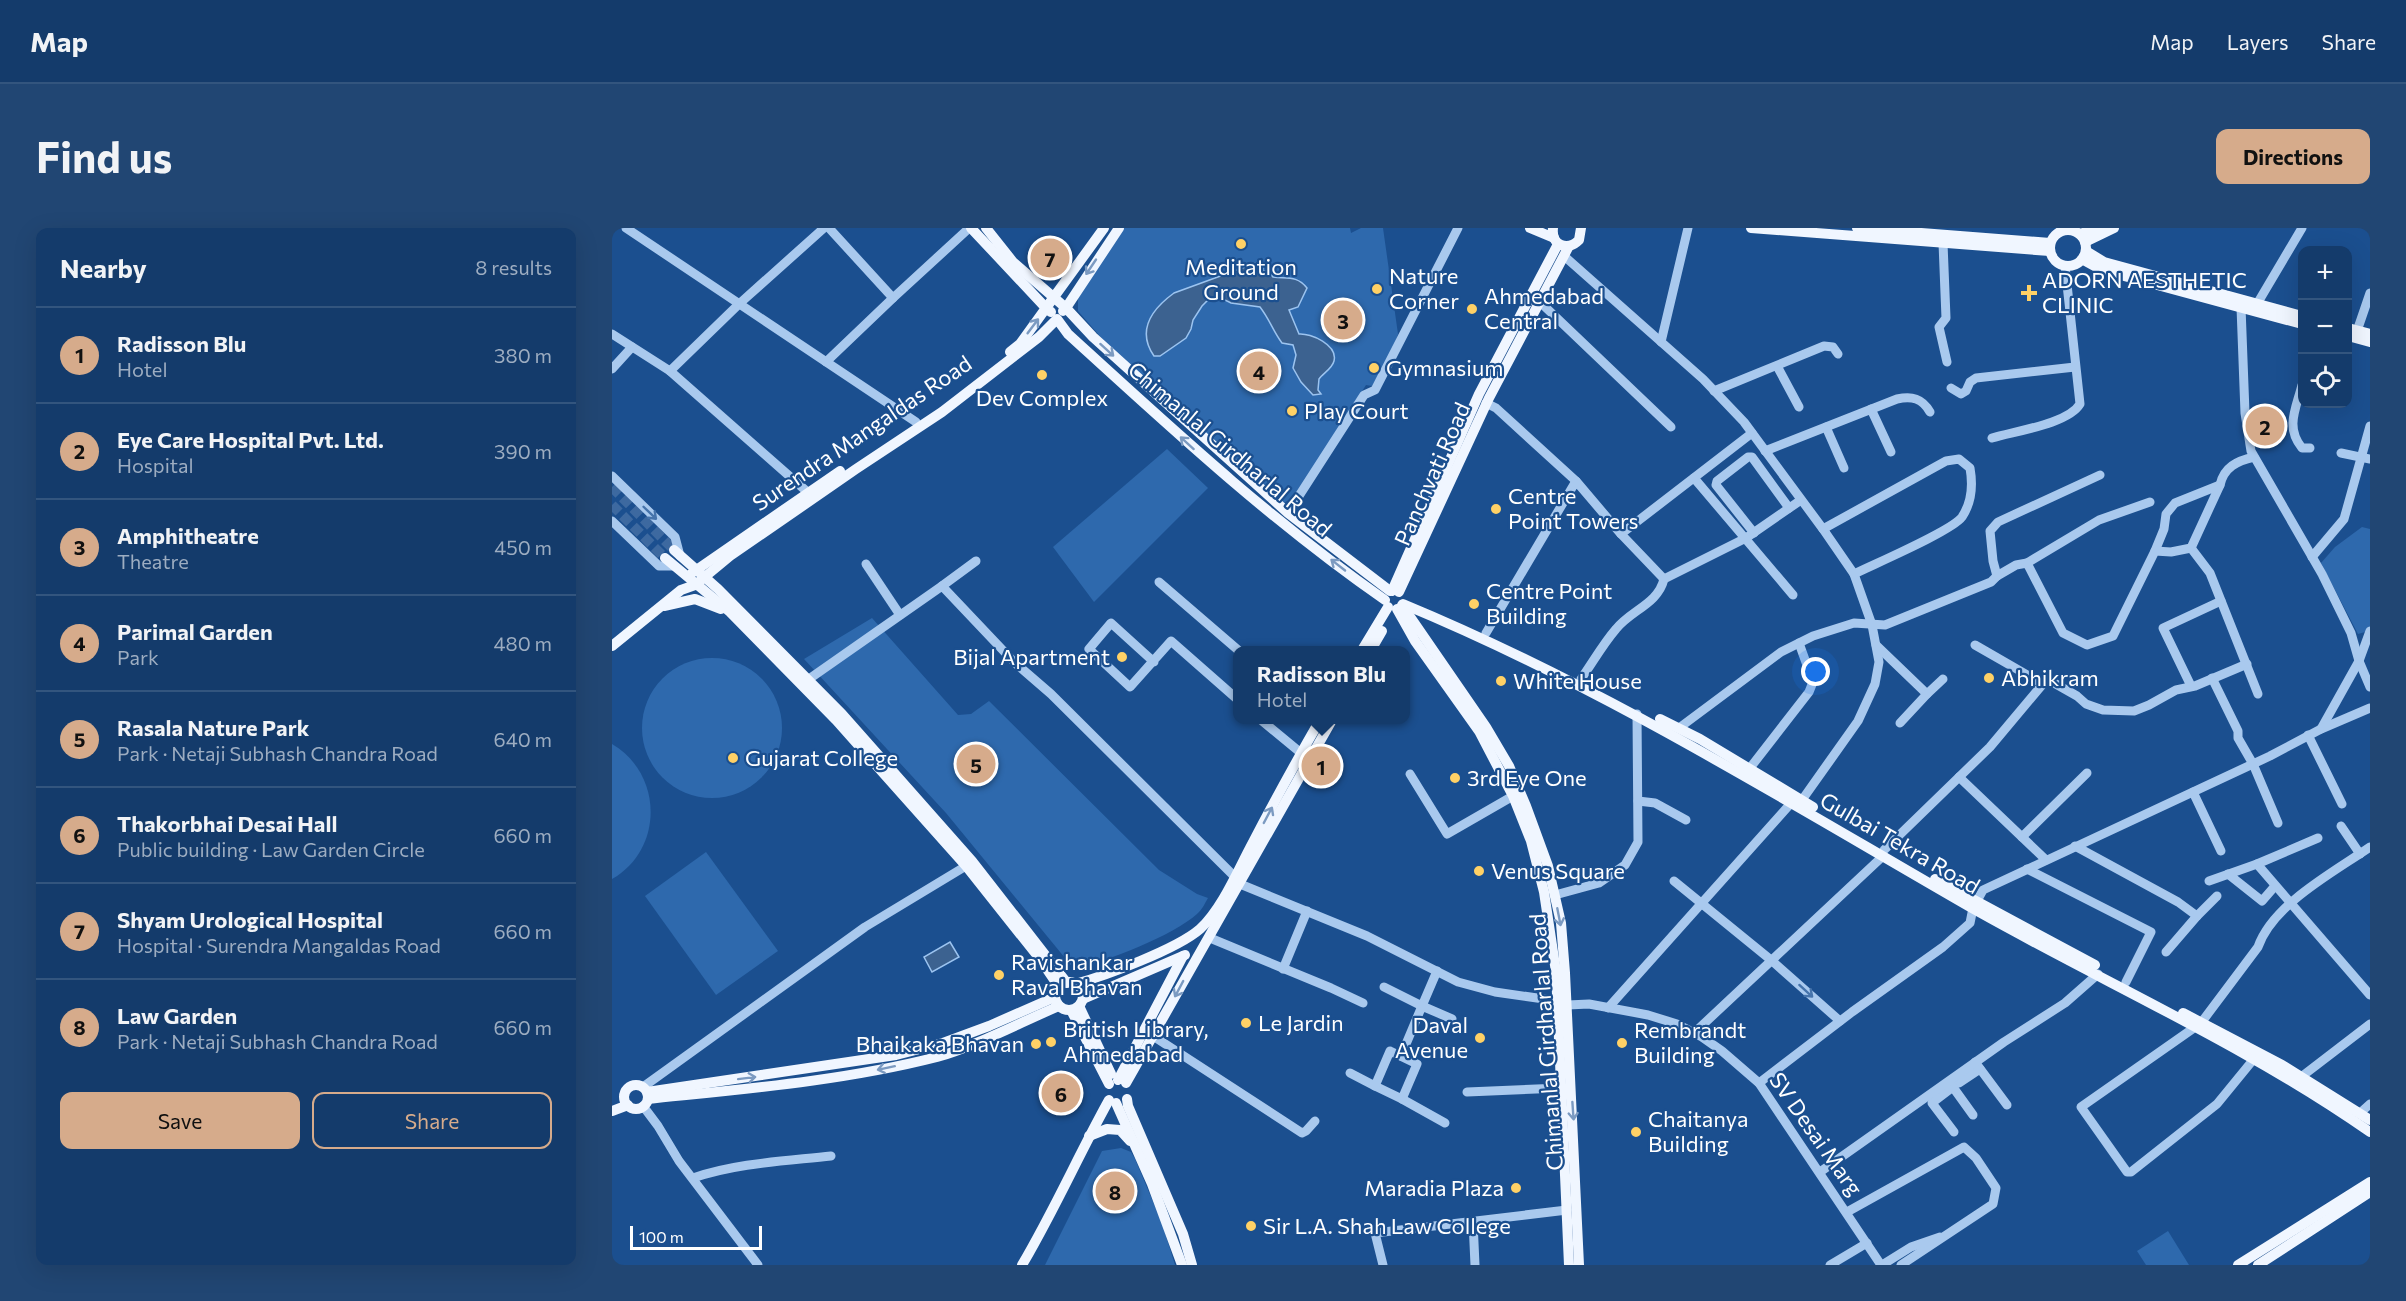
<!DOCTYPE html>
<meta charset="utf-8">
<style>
:root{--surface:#143b6b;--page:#214673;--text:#f1f3f6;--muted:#9dadc1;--line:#33557e;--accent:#d6ab8b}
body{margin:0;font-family:Commissioner,sans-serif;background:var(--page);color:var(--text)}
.controls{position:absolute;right:18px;top:18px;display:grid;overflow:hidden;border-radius:12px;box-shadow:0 6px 24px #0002}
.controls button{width:54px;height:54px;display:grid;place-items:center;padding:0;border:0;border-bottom:2px solid var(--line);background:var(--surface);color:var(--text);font:30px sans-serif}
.scale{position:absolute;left:18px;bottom:15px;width:132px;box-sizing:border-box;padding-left:6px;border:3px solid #fff;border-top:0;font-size:16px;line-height:21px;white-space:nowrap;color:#fff;-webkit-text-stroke:4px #1b4f8f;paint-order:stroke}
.you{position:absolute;left:1204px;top:444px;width:21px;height:21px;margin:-15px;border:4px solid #fff;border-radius:50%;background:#1a73e8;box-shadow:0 0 0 9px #1a73e833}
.badge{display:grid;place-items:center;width:39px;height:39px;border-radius:50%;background:var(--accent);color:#111;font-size:20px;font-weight:700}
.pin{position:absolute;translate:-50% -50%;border:3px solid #fff;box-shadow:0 2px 6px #0006}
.popup{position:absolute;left:621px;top:418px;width:177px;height:78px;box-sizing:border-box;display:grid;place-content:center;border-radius:12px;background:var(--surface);filter:drop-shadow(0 2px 4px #0005);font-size:20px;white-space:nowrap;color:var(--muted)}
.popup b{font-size:22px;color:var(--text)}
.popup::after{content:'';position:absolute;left:50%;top:100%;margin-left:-12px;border:12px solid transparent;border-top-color:var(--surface)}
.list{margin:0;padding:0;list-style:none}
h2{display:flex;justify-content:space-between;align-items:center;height:78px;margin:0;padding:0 24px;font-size:26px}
h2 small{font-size:20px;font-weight:400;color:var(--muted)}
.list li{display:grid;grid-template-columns:39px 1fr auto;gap:18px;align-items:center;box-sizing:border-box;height:96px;padding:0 24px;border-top:2px solid var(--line)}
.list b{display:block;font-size:22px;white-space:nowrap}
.list p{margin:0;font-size:20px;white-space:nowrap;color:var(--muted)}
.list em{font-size:20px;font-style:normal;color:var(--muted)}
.actions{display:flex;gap:12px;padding:18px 24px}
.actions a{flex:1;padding:14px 0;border:2px solid var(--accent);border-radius:12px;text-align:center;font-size:21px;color:var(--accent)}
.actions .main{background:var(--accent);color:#111}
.icon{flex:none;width:33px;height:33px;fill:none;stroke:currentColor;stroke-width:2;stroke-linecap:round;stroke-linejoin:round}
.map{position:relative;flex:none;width:1758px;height:1037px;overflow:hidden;border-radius:12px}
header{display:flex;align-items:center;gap:36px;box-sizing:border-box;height:84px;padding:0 30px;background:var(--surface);border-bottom:2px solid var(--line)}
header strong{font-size:28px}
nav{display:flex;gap:33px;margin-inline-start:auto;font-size:21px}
.intro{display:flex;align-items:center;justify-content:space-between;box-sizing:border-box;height:144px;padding:0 36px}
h1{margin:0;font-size:42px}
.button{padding:15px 27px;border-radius:12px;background:var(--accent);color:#111;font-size:21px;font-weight:700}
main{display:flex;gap:36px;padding:0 36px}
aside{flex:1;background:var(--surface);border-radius:12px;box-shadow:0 6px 24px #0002}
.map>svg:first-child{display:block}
.green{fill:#2e69ad}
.water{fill:#3c6290;stroke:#9cc4f0;stroke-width:1.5}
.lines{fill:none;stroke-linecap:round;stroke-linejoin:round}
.major-tunnel{stroke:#3d69a0;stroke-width:10;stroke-dasharray:10 5;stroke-linecap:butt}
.minor{stroke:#a9c9ee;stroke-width:9}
.major{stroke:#f0f6ff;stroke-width:10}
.oneway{stroke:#7b9ac1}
.oneway2{stroke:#4674ac}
.poi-dot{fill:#ffd166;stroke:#1b4f8f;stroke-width:2}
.labels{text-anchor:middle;stroke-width:4.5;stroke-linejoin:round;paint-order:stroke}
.poi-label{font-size:22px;fill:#fff;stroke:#1b4f8f;text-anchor:start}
.street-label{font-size:22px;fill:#fff;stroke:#1b4f8f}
</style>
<header>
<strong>Map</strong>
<nav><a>Map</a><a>Layers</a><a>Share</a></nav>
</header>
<div class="intro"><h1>Find us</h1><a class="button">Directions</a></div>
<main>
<aside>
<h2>Nearby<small>8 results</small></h2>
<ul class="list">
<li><span class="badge">1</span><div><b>Radisson Blu</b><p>Hotel</p></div><em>380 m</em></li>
<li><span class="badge">2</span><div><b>Eye Care Hospital Pvt. Ltd.</b><p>Hospital</p></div><em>390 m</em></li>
<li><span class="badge">3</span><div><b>Amphitheatre</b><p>Theatre</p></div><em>450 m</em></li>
<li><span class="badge">4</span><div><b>Parimal Garden</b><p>Park</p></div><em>480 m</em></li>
<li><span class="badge">5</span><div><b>Rasala Nature Park</b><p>Park · Netaji Subhash Chandra Road</p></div><em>640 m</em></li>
<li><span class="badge">6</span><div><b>Thakorbhai Desai Hall</b><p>Public building · Law Garden Circle</p></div><em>660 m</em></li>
<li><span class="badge">7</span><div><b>Shyam Urological Hospital</b><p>Hospital · Surendra Mangaldas Road</p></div><em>660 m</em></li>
<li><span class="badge">8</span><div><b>Law Garden</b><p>Park · Netaji Subhash Chandra Road</p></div><em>660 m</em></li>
</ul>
<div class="actions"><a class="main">Save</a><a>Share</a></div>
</aside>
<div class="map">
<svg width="1758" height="1037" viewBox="0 0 1758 1037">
<rect width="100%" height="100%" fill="#1b4f8f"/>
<g class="green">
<path d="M 507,0 L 738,0 L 739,5 L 749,0 L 771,0 L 786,106 L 781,121 L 760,158 L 754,157 L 683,268 L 672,275 L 493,114 L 466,83 L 466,68 Z"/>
<path d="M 555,221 L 596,260 L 482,374 L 441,319 Z"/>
<path d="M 1750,299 L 1758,301 L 1758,399 L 1753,404 L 1746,406 L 1709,335 L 1723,319 Z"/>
<path d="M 260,390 L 346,487 L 359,486 L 377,473 L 547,642 L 585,666 L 596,670 C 593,675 590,682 585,686 C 562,707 494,734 462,741 L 334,585 L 192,431 Z"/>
<circle cx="100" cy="500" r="70"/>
<path d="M 0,516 C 51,546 52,621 0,651 Z"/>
<path d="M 94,624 L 166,723 L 104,767 L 33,668 Z"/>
<path d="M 509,920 L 519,924 L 523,931 L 550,995 L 563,1037 L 433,1037 L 490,923 Z"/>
<path d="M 1556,1003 L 1577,1037 L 1534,1037 L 1525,1023 Z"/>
</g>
<g class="water">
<path d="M 644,35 L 651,35 L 651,43 L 656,43 L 661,49 C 674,51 685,47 695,60 L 686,79 L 677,82 L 687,106 C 699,105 726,117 722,133 C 720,141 711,145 707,151 L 706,162 L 709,166 L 701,167 L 689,154 L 681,140 L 684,127 L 681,117 L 670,115 C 661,103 658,92 648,79 L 619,75 L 605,68 L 596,72 L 590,78 L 581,92 L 579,101 L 574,110 L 548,128 L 542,128 C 524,102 540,81 562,65 Z"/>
<path d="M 338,714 L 347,729 L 320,744 L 312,729 Z"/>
</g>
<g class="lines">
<g class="major-tunnel">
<path d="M 0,259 L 62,322"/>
<path d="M 0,277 L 53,330"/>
</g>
<g class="minor">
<path d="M 14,0 L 304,194"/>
<path d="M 217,0 L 281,70 L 354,3"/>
<path d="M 1331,15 L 1334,90 L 1327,99 L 1335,134"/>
<path d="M 952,28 L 1091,151 L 1132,194 L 1211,301 L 1242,346 L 1260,397 L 1267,434 L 1263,456 L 1246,493 L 1190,572"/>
<path d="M 928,74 L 1059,199"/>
<path d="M 1645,76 L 1690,0"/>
<path d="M 1629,79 L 1633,185 L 1639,223 L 1710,346 L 1739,405 L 1747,433 L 1758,459"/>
<path d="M 1745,103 L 1758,65"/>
<path d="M 0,106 L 58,143 L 200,268"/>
<path d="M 1049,114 L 1076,0"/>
<path d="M 214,134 L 281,70"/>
<path d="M 1165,138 L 1187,179"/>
<path d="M 0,141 L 20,119"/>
<path d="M 58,143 L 127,76 L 212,0"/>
<path d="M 1690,157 C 1684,181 1673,199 1690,220 L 1698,220"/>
<path d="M 1339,160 L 1349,166 L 1354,163 L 1358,154 L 1364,150 L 1463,139"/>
<path d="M 1102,163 L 1212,118 L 1221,119 L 1226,126"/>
<path d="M 874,175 L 884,180 L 964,253"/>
<path d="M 1259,181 L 1279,224"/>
<path d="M 1214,199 L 1232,240"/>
<path d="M 1140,205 L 1009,306 L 1052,351 L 1134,310 L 1189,272"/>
<path d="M 1380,210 C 1403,203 1456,196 1468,176 L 1453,38"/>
<path d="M 1153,223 L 1285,171 C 1300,168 1310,170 1318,184"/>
<path d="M 1729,225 L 1758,231"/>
<path d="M 0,248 L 63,309 L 68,328"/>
<path d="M 1082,250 L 1181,367"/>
<path d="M 676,285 L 752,167 L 763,162 L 846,0"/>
<path d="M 0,293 L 47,338 L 62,338"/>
<path d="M 1211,301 L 1334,233 L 1347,231 L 1358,240 C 1361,257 1360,274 1350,289 C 1340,303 1262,336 1242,346"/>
<path d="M 1142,305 L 1104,257 L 1105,253 L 1136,229 L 1140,229 L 1177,280"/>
<path d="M 1579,320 L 1598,345 L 1646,466"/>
<path d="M 1543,323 L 1552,301 L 1554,286 L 1563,275 L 1608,257"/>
<path d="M 1700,329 L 1732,291 L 1758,198"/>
<path d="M 1415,335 L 1487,292 L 1538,274"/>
<path d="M 254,336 L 288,387"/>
<path d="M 1385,348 L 1404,337 L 1415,335 L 1451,405 L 1475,417 L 1501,408 L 1543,323 L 1559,324 L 1579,320 L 1608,257 C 1612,239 1625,233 1642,229"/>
<path d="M 547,354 L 626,422"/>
<path d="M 330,358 L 364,333"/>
<path d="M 874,405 L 964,253 L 1009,306"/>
<path d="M 1264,417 L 1315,466 L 1331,451"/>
<path d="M 1363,417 L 1431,456"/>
<path d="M 542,434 L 499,395 L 477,421 L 518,459 L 559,413 L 625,471"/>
<path d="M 1600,450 L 1626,503 L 1626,510 L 1641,536 L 1666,595"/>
<path d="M 197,451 L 330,358 L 402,434 L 439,466 L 623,649"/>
<path d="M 969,451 C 981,434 991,416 1004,401 C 1019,382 1046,376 1052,351"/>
<path d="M 1579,458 L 1551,400 L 1609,373"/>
<path d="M 649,492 L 689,525"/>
<path d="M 1288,495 L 1315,466"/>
<path d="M 1067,500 L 1169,424 L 1201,408 L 1242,395 L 1273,397 L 1379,354 L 1385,348 L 1381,333 L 1378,303 L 1386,294 L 1488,247"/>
<path d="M 1709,501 L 1747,433 L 1758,403"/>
<path d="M 1696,507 L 1730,576"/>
<path d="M 1138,540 L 1197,464 L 1201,454 L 1187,415"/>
<path d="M 798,546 L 835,606 L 901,568"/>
<path d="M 1347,549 L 1434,632"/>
<path d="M 1581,564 L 1609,623"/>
<path d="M 1026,573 L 1043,575 L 1074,592"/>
<path d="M 1729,598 L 1748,626"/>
<path d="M 1410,609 L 1475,545"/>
<path d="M 1706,610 L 1645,636 L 1758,767"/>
<path d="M 1463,618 L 1566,674 L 1585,688 L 1554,724"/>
<path d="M 1272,622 L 1378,519 L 1435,451 L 1465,468 L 1474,476 L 1491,482 L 1522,483 L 1537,477 L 1564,462 L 1583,458 L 1635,436"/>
<path d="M 1415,641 L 1539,704 L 1514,754"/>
<path d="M 1616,646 L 1650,673 L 1663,658"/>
<path d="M 1062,653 L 1159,732 L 1228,793"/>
<path d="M 1597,653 L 1645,636"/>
<path d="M 628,656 L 755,708 L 846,754 L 883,764 L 946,773"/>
<path d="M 943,667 L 987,655 L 1013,637 L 1026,614 L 1025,486"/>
<path d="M 1585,688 L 1605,668"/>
<path d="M 598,710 L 719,760 L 751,775"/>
<path d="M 671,741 L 695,683"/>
<path d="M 772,759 L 810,778 L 825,743"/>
<path d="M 956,777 L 977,776 L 1036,787 L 1065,796 L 1090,809 L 1110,823 L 1147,855 L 1269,1037"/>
<path d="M 996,780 L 1180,574"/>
<path d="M 1082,805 L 1270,629"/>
<path d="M 541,808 L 690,905 L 694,903 L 703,893"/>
<path d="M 778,823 L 805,836 L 790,871 L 763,858 Z"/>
<path d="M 789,828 L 810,778 L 840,791"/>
<path d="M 1641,832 L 1605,876 L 1519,944 L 1515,944 L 1469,879 L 1589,795 L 1646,719 C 1661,676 1722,644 1758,619"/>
<path d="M 1363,834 L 1395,877"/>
<path d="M 738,845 L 763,858"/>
<path d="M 1689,849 L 1758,796"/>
<path d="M 1147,855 L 1240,784 L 1331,719 L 1358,695 L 1361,680 L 1371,662 L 1658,528 L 1709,501 L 1758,480"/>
<path d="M 1338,855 L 1361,887"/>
<path d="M 1347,855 L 1368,841"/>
<path d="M 31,859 L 253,699 L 354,638"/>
<path d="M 1341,859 L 1320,875 L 1342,904"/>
<path d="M 855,864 L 949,860"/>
<path d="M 790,871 L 833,895"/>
<path d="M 31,878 L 46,898 L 67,933 L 146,1037"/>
<path d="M 1748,885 L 1758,876"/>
<path d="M 1208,944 L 1392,814 L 1453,775 L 1486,746"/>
<path d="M 81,950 C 124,935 174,933 219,928"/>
<path d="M 1235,984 L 1352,919 L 1364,930 L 1384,960 L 1381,976 L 1289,1037"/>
<path d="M 861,993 L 863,1037"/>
<path d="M 771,1037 L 763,1005 L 955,982"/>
<path d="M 1218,1037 L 1255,1015"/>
<path d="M 1270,1037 L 1299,1019 L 1328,1009"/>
</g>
<g class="major">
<path d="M 359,0 L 434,80 L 408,116 L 398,124"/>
<path d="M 374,0 L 401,34 L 454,80 L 451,83"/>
<path d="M 507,0 L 454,80 L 481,109 L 676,285 L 778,363"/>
<path d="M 918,0 L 942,10"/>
<path d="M 941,0 C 939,17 955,24 967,12 L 969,0"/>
<path d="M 1139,0 L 1438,23"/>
<path d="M 1245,0 L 1438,15"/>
<circle cx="1456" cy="20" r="18"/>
<path d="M 1468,6 L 1486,0"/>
<path d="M 1473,14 L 1502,0"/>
<path d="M 1474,23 L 1492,34 L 1690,88"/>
<path d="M 1470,31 L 1490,42 L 1690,96"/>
<path d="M 439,84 L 434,80 L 492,0"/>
<path d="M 1736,100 L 1758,106"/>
<path d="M 1736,108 L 1758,114"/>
<path d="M 62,322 L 106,361 L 230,486 L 360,633 L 455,755"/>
<path d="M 53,330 L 118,384 L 224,492 L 354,638 L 428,731 L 447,759"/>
<path d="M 80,345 L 228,243"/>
<path d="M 780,363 L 867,166 L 946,16"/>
<path d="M 787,364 L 877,170 L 957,18"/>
<path d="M 791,376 C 994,460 1177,575 1367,684 C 1497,757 1635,818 1758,904"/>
<path d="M 790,377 L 874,499 L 897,538 L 914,578 L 936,638 L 949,695 L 953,745 L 967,1037"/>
<path d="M 52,378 L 83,371 L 109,381"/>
<path d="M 785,381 L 803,413 L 867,503 L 901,568 L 919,613 L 932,664 L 944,744 L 957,1037"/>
<path d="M 0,418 L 69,362 L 83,357 L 118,328 L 244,241 L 330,184 L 427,109 L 445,91 L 456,106 C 558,199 659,293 773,372"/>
<path d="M 750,422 L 776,379"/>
<path d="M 759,422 L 770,403"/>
<path d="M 1048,491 L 1088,511 L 1201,579"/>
<path d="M 1323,651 L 1483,737"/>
<circle cx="457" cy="768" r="14"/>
<path d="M 463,756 C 493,748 565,721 588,701 C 610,681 626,642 640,616 C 662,574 685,532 708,492"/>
<path d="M 471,771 L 573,727"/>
<path d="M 467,778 L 499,846"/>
<path d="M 459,782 L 497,856"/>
<path d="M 1571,785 L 1670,837 L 1758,892"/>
<path d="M 506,852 L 571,728"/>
<path d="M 514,855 L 720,492"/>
<circle cx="24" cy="869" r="12"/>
<path d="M 35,864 L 284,827 L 331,815 L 377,798 L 443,769"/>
<path d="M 36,871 C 132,861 231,853 325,829 C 364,818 409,794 447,778"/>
<path d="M 515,871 L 516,878 L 571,1006 L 580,1037"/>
<path d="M 504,875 L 540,956 L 570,1037"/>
<path d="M 0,883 L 16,877"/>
<path d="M 477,908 L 495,901 L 508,902 L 518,913"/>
<path d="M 410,1037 C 442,983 467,926 497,872"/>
<path d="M 1626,1037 L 1758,954"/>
<path d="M 1646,1037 L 1758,964"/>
</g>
</g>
<defs><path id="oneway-shaft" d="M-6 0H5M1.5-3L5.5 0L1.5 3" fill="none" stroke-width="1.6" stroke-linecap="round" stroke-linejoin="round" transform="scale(1.5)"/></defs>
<g class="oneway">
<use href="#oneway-shaft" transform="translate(479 39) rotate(124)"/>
<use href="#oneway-shaft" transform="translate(421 98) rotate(-53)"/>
<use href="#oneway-shaft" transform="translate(495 122) rotate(42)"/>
<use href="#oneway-shaft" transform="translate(575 215) rotate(-138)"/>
<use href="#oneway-shaft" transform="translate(726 337) rotate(-142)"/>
<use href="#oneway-shaft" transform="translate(656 587) rotate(-62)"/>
<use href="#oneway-shaft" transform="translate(947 689) rotate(79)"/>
<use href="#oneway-shaft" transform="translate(567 761) rotate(118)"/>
<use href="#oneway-shaft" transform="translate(274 840) rotate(168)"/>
<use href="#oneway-shaft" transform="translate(135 850) rotate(-7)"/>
<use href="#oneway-shaft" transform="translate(961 883) rotate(86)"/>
</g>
<g class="oneway2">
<use href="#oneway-shaft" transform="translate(38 285) rotate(44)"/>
<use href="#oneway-shaft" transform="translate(1194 763) rotate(42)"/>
</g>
<g class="poi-dot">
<circle cx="629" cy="16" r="6"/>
<circle cx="765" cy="61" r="6"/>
<path d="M1414 56h6v6h6v6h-6v6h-6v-6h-6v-6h6z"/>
<circle cx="860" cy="81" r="6"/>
<circle cx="762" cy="140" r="6"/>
<circle cx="430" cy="147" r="6"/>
<circle cx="680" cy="183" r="6"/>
<circle cx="884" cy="281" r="6"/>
<circle cx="862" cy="376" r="6"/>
<circle cx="510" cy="429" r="6"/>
<circle cx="1377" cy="450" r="6"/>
<circle cx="889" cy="453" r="6"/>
<circle cx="121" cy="530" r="6"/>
<circle cx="843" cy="550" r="6"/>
<circle cx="867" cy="643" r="6"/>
<circle cx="387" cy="747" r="6"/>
<circle cx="634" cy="795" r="6"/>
<circle cx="868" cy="810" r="6"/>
<circle cx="439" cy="814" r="6"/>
<circle cx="1010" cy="815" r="6"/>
<circle cx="424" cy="816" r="6"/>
<circle cx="1024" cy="904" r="6"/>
<circle cx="904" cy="960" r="6"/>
<circle cx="639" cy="998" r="6"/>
</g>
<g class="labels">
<g class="poi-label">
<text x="629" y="47" text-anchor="middle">Meditation<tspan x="629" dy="25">Ground</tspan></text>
<text x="777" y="56">Nature<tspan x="777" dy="25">Corner</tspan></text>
<text x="1430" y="60">ADORN AESTHETIC<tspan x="1430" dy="25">CLINIC</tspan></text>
<text x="872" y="76">Ahmedabad<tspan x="872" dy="25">Central</tspan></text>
<text x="774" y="148">Gymnasium</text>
<text x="430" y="178" text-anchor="middle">Dev Complex</text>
<text x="692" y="191">Play Court</text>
<text x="896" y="276">Centre<tspan x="896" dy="25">Point Towers</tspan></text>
<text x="874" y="371">Centre Point<tspan x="874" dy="25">Building</tspan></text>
<text x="498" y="437" text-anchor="end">Bijal Apartment</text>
<text x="1389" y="458">Abhikram</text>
<text x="901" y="461">White House</text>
<text x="133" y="538">Gujarat College</text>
<text x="855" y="558">3rd Eye One</text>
<text x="879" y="651">Venus Square</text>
<text x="399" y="742">Ravishankar<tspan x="399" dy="25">Raval Bhavan</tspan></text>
<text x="646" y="803">Le Jardin</text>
<text x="856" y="805" text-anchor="end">Daval<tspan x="856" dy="25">Avenue</tspan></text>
<text x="451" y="809">British Library,<tspan x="451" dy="25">Ahmedabad</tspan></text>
<text x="1022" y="810">Rembrandt<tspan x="1022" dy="25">Building</tspan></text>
<text x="412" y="824" text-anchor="end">Bhaikaka Bhavan</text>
<text x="1036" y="899">Chaitanya<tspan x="1036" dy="25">Building</tspan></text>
<text x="892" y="968" text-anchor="end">Maradia Plaza</text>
<text x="651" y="1006">Sir L.A. Shah Law College</text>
</g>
<g class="street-label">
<text transform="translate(250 205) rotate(-34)" y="8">Surendra Mangaldas Road</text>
<text transform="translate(618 221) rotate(40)" y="8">Chimanlal Girdharlal Road</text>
<text transform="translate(820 246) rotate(-66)" y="8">Panchvati Road</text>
<text transform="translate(1288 615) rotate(30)" y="8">Gulbai Tekra Road</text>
<text transform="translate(934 814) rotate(-94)" y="8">Chimanlal Girdharlal Road</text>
<text transform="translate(1204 906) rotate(55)" y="8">SV Desai Marg</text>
</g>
</g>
</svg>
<div class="controls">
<button>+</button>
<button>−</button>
<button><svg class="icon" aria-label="locate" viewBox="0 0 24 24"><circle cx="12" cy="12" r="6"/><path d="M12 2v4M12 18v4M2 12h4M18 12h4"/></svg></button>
</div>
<div class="scale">100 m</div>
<div class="you"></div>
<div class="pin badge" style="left:709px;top:538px">1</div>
<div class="popup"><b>Radisson Blu</b>Hotel</div>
<div class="pin badge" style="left:1653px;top:198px">2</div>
<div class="pin badge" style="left:731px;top:92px">3</div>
<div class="pin badge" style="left:647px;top:143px">4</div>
<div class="pin badge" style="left:364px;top:536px">5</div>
<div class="pin badge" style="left:449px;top:865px">6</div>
<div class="pin badge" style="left:438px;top:30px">7</div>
<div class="pin badge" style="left:503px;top:963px">8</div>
</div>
</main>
